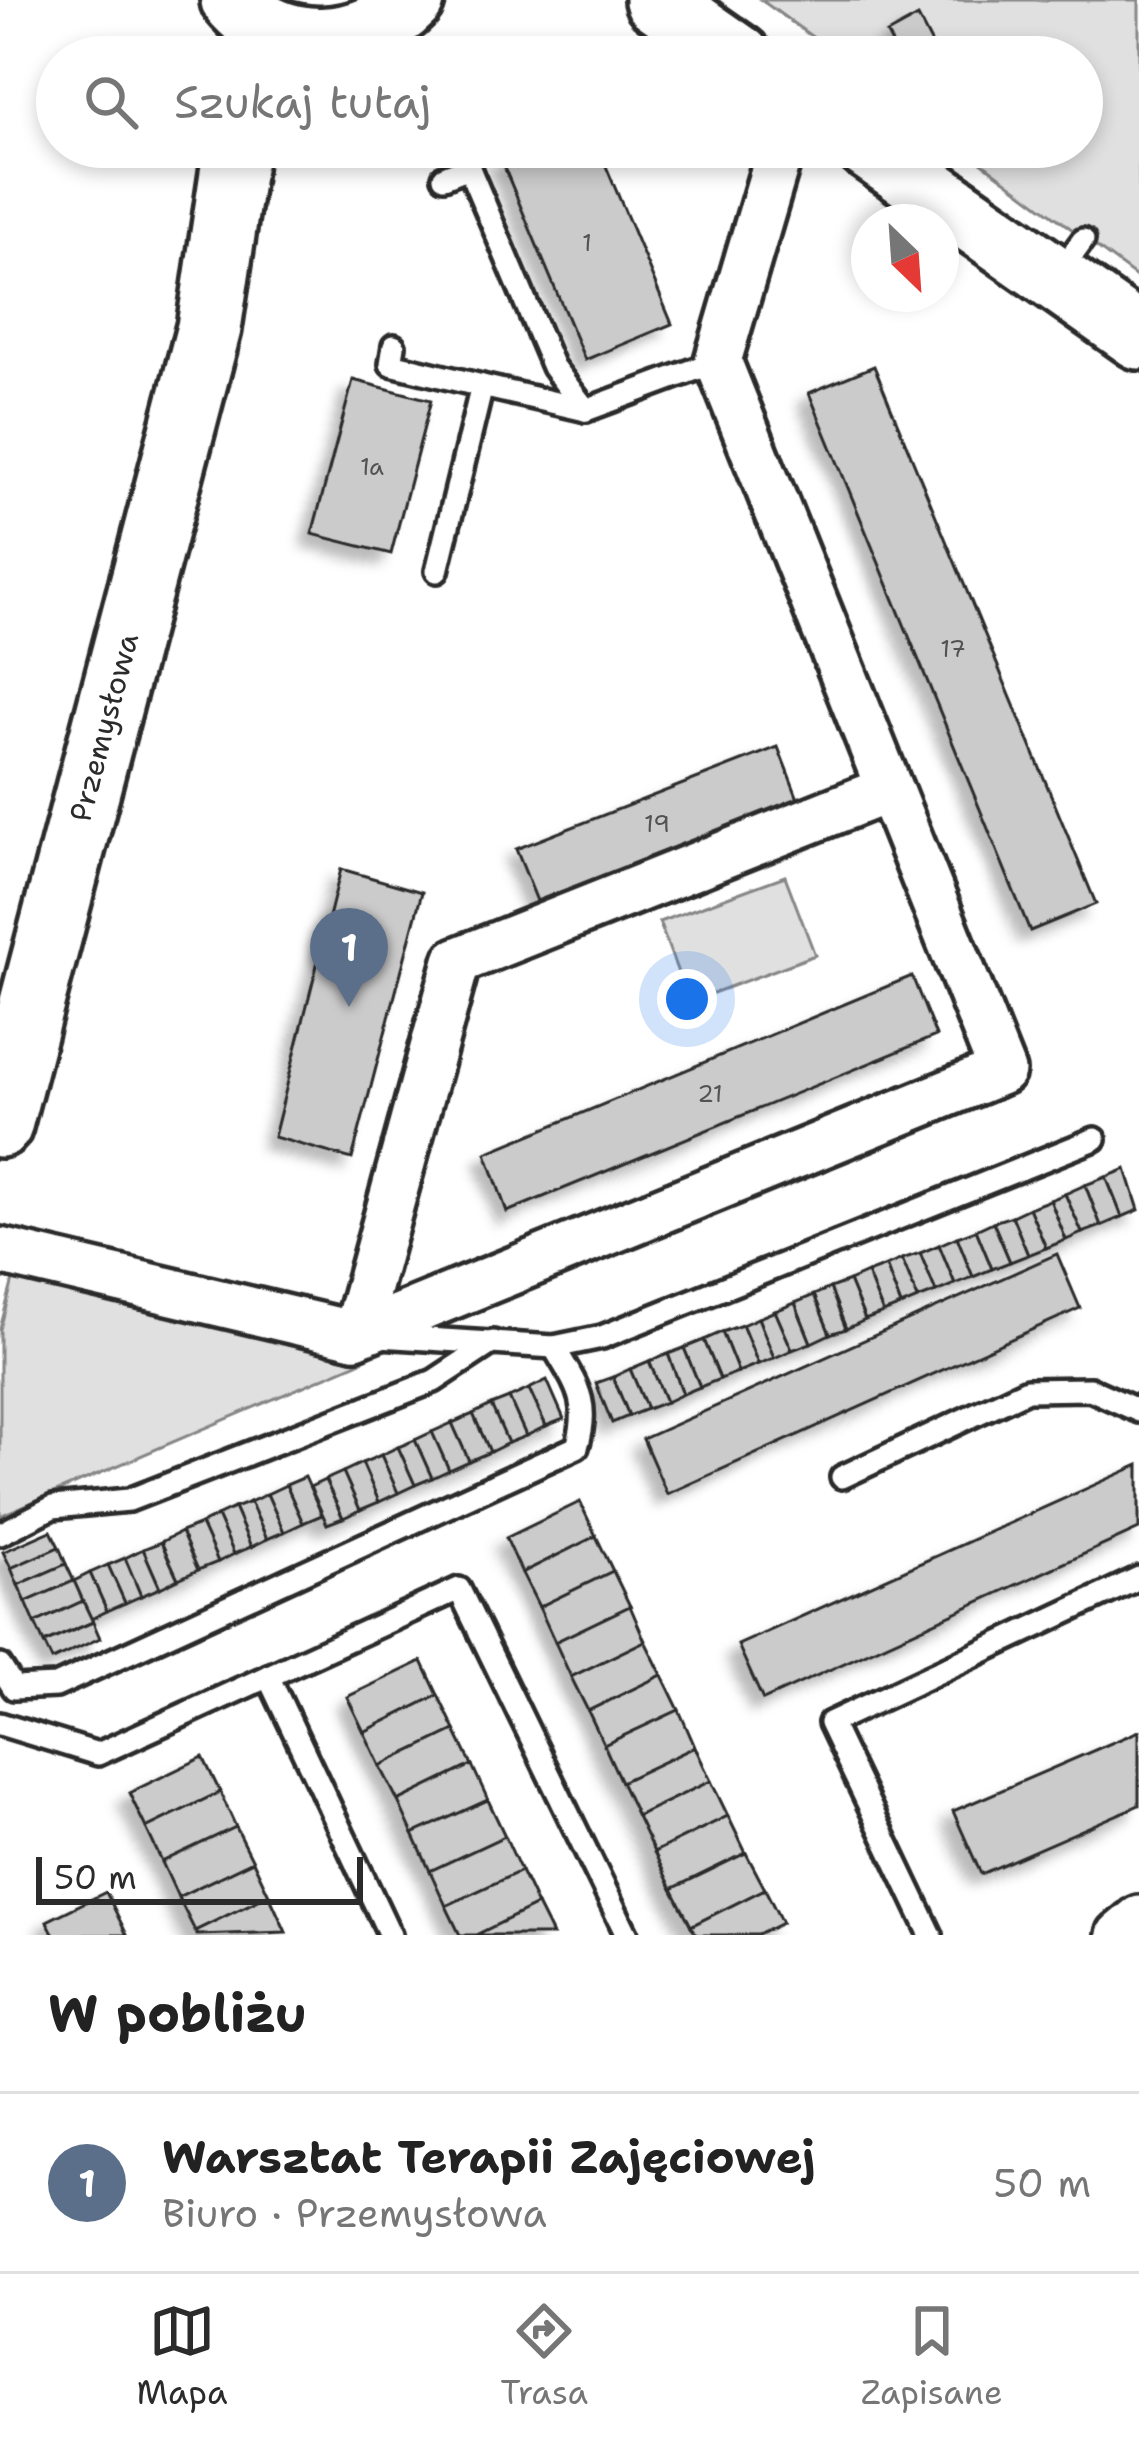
<!DOCTYPE html>
<html lang="pl">
<meta charset="utf-8">
<style>
:root{--surface:#fff;--page:#f2f2f2;--text:#222;--muted:#767676;--line:#e0e0e0;--accent:#2b2b2b}
body{margin:0;font-family:"Shantell Sans",sans-serif;background:var(--page);color:var(--text)}
.compass{position:absolute;left:851px;top:204px;width:108px;height:108px;border-radius:50%;background:var(--surface);box-shadow:0 6px 18px #0003;rotate:155deg}
.scale{position:absolute;left:36px;bottom:30px;width:327px;box-sizing:border-box;padding-left:12px;border:6px solid #2b2b2b;border-top:0;font-size:33px;line-height:42px;white-space:nowrap;color:#2b2b2b;-webkit-text-stroke:9px #fff;paint-order:stroke}
.you{position:absolute;left:687px;top:999px;width:42px;height:42px;margin:-30px;border:9px solid #fff;border-radius:50%;background:#1a73e8;box-shadow:0 0 0 18px #1a73e833}
.badge{display:grid;place-items:center;width:78px;height:78px;border-radius:50%;background:var(--accent);color:#fff;font-size:39px;font-weight:700}
.pin{position:absolute;translate:-50% -99px;filter:drop-shadow(0 3px 6px #0008)}
.pin::after{content:'';position:absolute;top:63px;width:42px;height:36px;background:inherit;clip-path:polygon(0 0,100% 0,50% 100%)}
.list{margin:0;padding:0;list-style:none}
h2{display:flex;justify-content:space-between;align-items:center;height:156px;margin:0;padding:0 48px;font-size:51px}
h2 small{font-size:39px;font-weight:400;color:var(--muted)}
.list li{display:grid;grid-template-columns:78px 1fr auto;gap:36px;align-items:center;box-sizing:border-box;height:180px;padding:0 48px;border-top:3px solid var(--line)}
.list b{display:block;font-size:45px;white-space:nowrap}
.list p{margin:0;font-size:39px;white-space:nowrap;color:var(--muted)}
.list em{font-size:39px;font-style:normal;color:var(--muted)}
.icon{flex:none;width:66px;height:66px;fill:none;stroke:currentColor;stroke-width:2;stroke-linecap:round;stroke-linejoin:round}
.map{position:relative;flex:none;width:1139px;height:1935px;overflow:hidden}
.search{position:absolute;background:var(--surface);box-shadow:0 6px 18px #0003;left:36px;right:36px;top:36px;height:132px;display:flex;align-items:center;gap:30px;box-sizing:border-box;padding:0 42px;border-radius:66px;color:var(--muted);font-size:45px}
.sheet{height:336px;background:var(--surface)}
nav{display:flex;justify-content:space-around;align-items:center;box-sizing:border-box;height:168px;border-top:3px solid var(--line);background:var(--surface);font-size:33px;color:var(--muted)}
nav a{display:grid;justify-items:center;gap:6px}
nav .on{color:var(--accent)}
.map>svg:first-child{display:block}
.green{fill:#e0e0e0;stroke:#868686;stroke-width:3}
.building{fill:#cbcbcb;stroke:#2b2b2b;stroke-width:3;filter:url(#shadow)}
.lines{fill:none;stroke-linecap:round;stroke-linejoin:round}
.lane-casing{stroke:#2b2b2b;stroke-width:30}
.street-casing{stroke:#2b2b2b;stroke-width:54}
.secondary-casing{stroke:#2b2b2b;stroke-width:72}
.lane{stroke:#fff;stroke-width:21}
.street{stroke:#fff;stroke-width:45}
.secondary{stroke:#fff;stroke-width:63}
.labels{text-anchor:middle;stroke-width:9;stroke-linejoin:round;paint-order:stroke}
.number-label{font-size:24px;fill:#535353}
.street-label{font-size:30px;fill:#2b2b2b;stroke:#fff}
</style>
<div class="map">
<svg width="1139" height="1935" viewBox="0 0 1139 1935">
<defs>
<filter id="shadow"><feDropShadow dx="-11" dy="11" stdDeviation="6" flood-color="#0004"/></filter>
</defs>
<rect width="100%" height="100%" fill="#fff"/>
<filter id="ink" filterUnits="userSpaceOnUse"><feTurbulence type="fractalNoise" baseFrequency=".00833" numOctaves="2"/><feDisplacementMap in="SourceGraphic" scale="24" xChannelSelector="R" yChannelSelector="G"/><feConvolveMatrix kernelMatrix="1 2 1 2 8 2 1 2 1" color-interpolation-filters="sRGB"/></filter>
<g filter="url(#ink)">
<g class="green">
<path d="M 761,0 L 1139,0 L 1139,279 L 961,147 L 1082,147 L 1082,57 L 840,57 Z"/>
<path d="M 785,876 L 815,955 L 689,1002 L 659,922 Z"/>
<path d="M 14,1276 L 360,1362 L 0,1516 L 0,1329 Z"/>
</g>
<g class="building">
<path d="M 918,17 L 936,52 L 925,57 L 899,57 L 887,34 Z"/>
<path d="M 538,147 L 598,147 L 672,324 L 585,360 L 502,162 Z"/>
<path d="M 874,366 L 1096,904 L 1030,931 L 809,393 Z"/>
<path d="M 353,380 L 431,400 L 391,554 L 312,534 Z"/>
<path d="M 778,747 L 798,799 L 537,901 L 516,849 Z"/>
<path d="M 341,869 L 422,892 L 352,1159 L 274,1137 Z"/>
<path d="M 912,976 L 936,1036 L 507,1212 L 486,1153 Z"/>
<path d="M 1126,1169 L 1139,1210 L 1122,1217 L 1106,1177 Z"/>
<path d="M 1106,1177 L 1122,1217 L 1101,1226 L 1085,1185 Z"/>
<path d="M 1085,1185 L 1101,1226 L 1082,1233 L 1065,1194 Z"/>
<path d="M 1065,1194 L 1082,1233 L 1066,1240 L 1050,1200 Z"/>
<path d="M 1050,1200 L 1066,1240 L 1046,1248 L 1029,1208 Z"/>
<path d="M 1029,1208 L 1046,1248 L 1028,1255 L 1012,1216 Z"/>
<path d="M 1012,1216 L 1028,1255 L 1010,1262 L 993,1222 Z"/>
<path d="M 993,1222 L 1010,1262 L 992,1269 L 976,1230 Z"/>
<path d="M 976,1230 L 992,1269 L 973,1277 L 957,1237 Z"/>
<path d="M 957,1237 L 973,1277 L 955,1284 L 939,1245 Z"/>
<path d="M 939,1245 L 955,1284 L 936,1292 L 920,1253 Z"/>
<path d="M 920,1253 L 936,1292 L 918,1299 L 902,1259 Z"/>
<path d="M 1057,1254 L 1080,1308 L 667,1494 L 643,1439 Z"/>
<path d="M 902,1259 L 918,1299 L 901,1306 L 886,1266 Z"/>
<path d="M 886,1266 L 901,1306 L 883,1313 L 867,1273 Z"/>
<path d="M 867,1273 L 883,1313 L 865,1320 L 849,1281 Z"/>
<path d="M 849,1281 L 865,1320 L 846,1329 L 830,1288 Z"/>
<path d="M 830,1288 L 846,1329 L 830,1334 L 814,1295 Z"/>
<path d="M 814,1295 L 830,1334 L 811,1343 L 795,1303 Z"/>
<path d="M 795,1303 L 811,1343 L 792,1350 L 775,1311 Z"/>
<path d="M 775,1311 L 792,1350 L 774,1358 L 758,1318 Z"/>
<path d="M 758,1318 L 774,1358 L 758,1364 L 742,1325 Z"/>
<path d="M 742,1325 L 758,1364 L 738,1372 L 722,1332 Z"/>
<path d="M 722,1332 L 738,1372 L 720,1379 L 704,1340 Z"/>
<path d="M 704,1340 L 720,1379 L 700,1387 L 684,1348 Z"/>
<path d="M 684,1348 L 700,1387 L 683,1394 L 668,1354 Z"/>
<path d="M 668,1354 L 683,1394 L 666,1402 L 649,1361 Z"/>
<path d="M 649,1361 L 666,1402 L 647,1409 L 630,1369 Z"/>
<path d="M 630,1369 L 647,1409 L 629,1416 L 613,1377 Z"/>
<path d="M 613,1377 L 629,1416 L 612,1423 L 596,1383 Z"/>
<path d="M 547,1380 L 564,1419 L 546,1426 L 529,1389 Z"/>
<path d="M 529,1389 L 546,1426 L 526,1436 L 509,1398 Z"/>
<path d="M 509,1398 L 526,1436 L 508,1443 L 491,1405 Z"/>
<path d="M 491,1405 L 508,1443 L 490,1452 L 473,1414 Z"/>
<path d="M 473,1414 L 490,1452 L 469,1461 L 452,1423 Z"/>
<path d="M 452,1423 L 469,1461 L 449,1470 L 432,1432 Z"/>
<path d="M 432,1432 L 449,1470 L 432,1478 L 415,1440 Z"/>
<path d="M 415,1440 L 432,1478 L 415,1485 L 398,1447 Z"/>
<path d="M 398,1447 L 415,1485 L 398,1493 L 381,1455 Z"/>
<path d="M 381,1455 L 398,1493 L 379,1502 L 362,1463 Z"/>
<path d="M 362,1463 L 379,1502 L 360,1510 L 343,1472 Z"/>
<path d="M 1139,1465 L 1139,1529 L 763,1700 L 738,1645 Z"/>
<path d="M 343,1472 L 360,1510 L 343,1518 L 325,1480 Z"/>
<path d="M 305,1477 L 322,1515 L 303,1523 L 286,1485 Z"/>
<path d="M 325,1480 L 343,1518 L 327,1524 L 310,1487 Z"/>
<path d="M 286,1485 L 303,1523 L 284,1532 L 267,1494 Z"/>
<path d="M 267,1494 L 284,1532 L 267,1539 L 250,1502 Z"/>
<path d="M 250,1502 L 267,1539 L 251,1547 L 234,1508 Z"/>
<path d="M 580,1502 L 596,1536 L 522,1573 L 506,1538 Z"/>
<path d="M 234,1508 L 251,1547 L 234,1554 L 217,1516 Z"/>
<path d="M 217,1516 L 234,1554 L 218,1562 L 201,1524 Z"/>
<path d="M 201,1524 L 218,1562 L 198,1570 L 181,1532 Z"/>
<path d="M 51,1531 L 59,1547 L 11,1568 L 3,1552 Z"/>
<path d="M 181,1532 L 198,1570 L 178,1579 L 161,1542 Z"/>
<path d="M 596,1536 L 613,1571 L 539,1607 L 522,1573 Z"/>
<path d="M 161,1542 L 178,1579 L 160,1588 L 143,1549 Z"/>
<path d="M 59,1547 L 66,1564 L 18,1585 L 11,1568 Z"/>
<path d="M 143,1549 L 160,1588 L 141,1596 L 125,1558 Z"/>
<path d="M 125,1558 L 141,1596 L 125,1603 L 108,1565 Z"/>
<path d="M 66,1564 L 74,1581 L 26,1602 L 18,1585 Z"/>
<path d="M 108,1565 L 125,1603 L 107,1611 L 90,1573 Z"/>
<path d="M 613,1571 L 630,1606 L 555,1642 L 539,1607 Z"/>
<path d="M 90,1573 L 107,1611 L 91,1619 L 74,1581 Z"/>
<path d="M 74,1581 L 83,1601 L 35,1623 L 26,1602 Z"/>
<path d="M 83,1601 L 93,1622 L 44,1643 L 35,1623 Z"/>
<path d="M 630,1606 L 645,1641 L 571,1677 L 555,1642 Z"/>
<path d="M 93,1622 L 100,1638 L 52,1660 L 44,1643 Z"/>
<path d="M 645,1641 L 662,1675 L 588,1711 L 571,1677 Z"/>
<path d="M 422,1661 L 438,1695 L 364,1732 L 347,1697 Z"/>
<path d="M 662,1675 L 679,1710 L 604,1745 L 588,1711 Z"/>
<path d="M 438,1695 L 455,1730 L 380,1766 L 364,1732 Z"/>
<path d="M 679,1710 L 695,1747 L 621,1782 L 604,1745 Z"/>
<path d="M 455,1730 L 472,1765 L 398,1801 L 380,1766 Z"/>
<path d="M 1139,1731 L 1139,1805 L 981,1874 L 953,1811 Z"/>
<path d="M 695,1747 L 711,1781 L 637,1816 L 621,1782 Z"/>
<path d="M 203,1757 L 220,1792 L 146,1828 L 129,1793 Z"/>
<path d="M 472,1765 L 488,1800 L 413,1834 L 398,1801 Z"/>
<path d="M 711,1781 L 728,1816 L 654,1852 L 637,1816 Z"/>
<path d="M 220,1792 L 236,1827 L 162,1862 L 146,1828 Z"/>
<path d="M 488,1800 L 505,1836 L 430,1871 L 413,1834 Z"/>
<path d="M 728,1816 L 746,1853 L 672,1889 L 654,1852 Z"/>
<path d="M 236,1827 L 253,1861 L 178,1897 L 162,1862 Z"/>
<path d="M 505,1836 L 521,1871 L 446,1906 L 430,1871 Z"/>
<path d="M 746,1853 L 765,1889 L 691,1926 L 672,1889 Z"/>
<path d="M 253,1861 L 269,1895 L 195,1931 L 178,1897 Z"/>
<path d="M 521,1871 L 537,1905 L 476,1935 L 460,1935 L 446,1906 Z"/>
<path d="M 765,1889 L 782,1923 L 758,1935 L 696,1935 L 691,1926 Z"/>
<path d="M 106,1892 L 127,1935 L 54,1935 L 47,1921 Z"/>
<path d="M 269,1895 L 286,1932 L 197,1935 L 195,1931 Z"/>
<path d="M 537,1905 L 552,1935 L 476,1935 Z"/>
</g>
<g class="lines">
<defs>
<g id="lane">
<path d="M 460,147 L 553,367 L 586,410 L 718,361"/>
<path d="M 444,177 L 469,167"/>
<path d="M 1075,251 L 1083,240"/>
<path d="M 394,346 L 391,364 L 482,386"/>
<path d="M 437,571 L 482,386 L 586,410"/>
<path d="M 379,1336 L 554,1347 L 602,1337 L 1095,1139"/>
<path d="M 842,1477 L 1027,1390 L 1090,1389 L 1139,1411"/>
<path d="M 0,1534 L 53,1507 L 129,1500 L 434,1381 L 493,1342"/>
<path d="M 0,1666 L 14,1688 L 56,1686 L 577,1447 C 591,1402 576,1385 554,1347"/>
<path d="M 268,1676 L 390,1935"/>
<path d="M 0,1724 L 98,1754 L 459,1589 L 627,1935"/>
<path d="M 931,1935 L 830,1723 L 1139,1578"/>
</g>
<g id="street">
<path d="M 0,1251 L 355,1335 L 1002,1071 L 718,361 L 781,147"/>
<path d="M 355,1335 L 457,961 L 889,789"/>
<path d="M 1120,1935 L 1139,1919"/>
</g>
<g id="secondary">
<path d="M 233,0 C 279,56 365,49 412,0"/>
<path d="M 657,0 L 739,57"/>
<path d="M 868,147 L 1139,337"/>
<path id="s1" d="M 0,1125 L 209,328 L 236,147"/>
</g>
</defs>
<use href="#lane" class="lane-casing"/>
<use href="#street" class="street-casing"/>
<use href="#secondary" class="secondary-casing"/>
<use href="#lane" class="lane"/>
<use href="#street" class="street"/>
<use href="#secondary" class="secondary"/>
</g>
</g>
<g class="labels">
<g class="number-label">
<text x="587" y="251">1</text>
<text x="372" y="475">1a</text>
<text x="953" y="657">17</text>
<text x="657" y="832">19</text>
<text x="710" y="1102">21</text>
</g>
<g class="street-label">
<text dy="10" stroke="none"><textPath href="#s1" startOffset="411">Przemysłowa</textPath></text>
</g>
</g>
</svg>
<svg class="compass" viewBox="-18 -18 36 36"><path d="M0-13l5 13h-10z" fill="#e53935"/><path d="M0 13l5-13h-10z" fill="#767676"/></svg>
<div class="scale">50 m</div>
<div class="you"></div>
<div class="pin badge" style="left:349px;top:1007px;background:#5c6f8a">1</div>
<div class="search"><svg class="icon" aria-label="search" viewBox="0 0 24 24"><circle cx="10" cy="10" r="6"/><path d="M15 15l6 6"/></svg>Szukaj tutaj</div>
</div>
<section class="sheet">
<h2>W pobliżu<small></small></h2>
<ul class="list">
<li><span class="badge" style="background:#5c6f8a">1</span><div><b>Warsztat Terapii Zajęciowej</b><p>Biuro · Przemysłowa</p></div><em>50 m</em></li>
</ul>
</section>
<nav>
<a class="on"><svg class="icon" aria-label="map" viewBox="0 0 24 24"><path d="M3 6l6-2 6 2 6-2v14l-6 2-6-2-6 2zM9 4v14M15 6v14"/></svg>Mapa</a>
<a><svg class="icon" aria-label="directions" viewBox="0 0 24 24"><path d="M12 3l9 9-9 9-9-9zM9 14v-3h6M13 9l2 2-2 2"/></svg>Trasa</a>
<a><svg class="icon" aria-label="saved" viewBox="0 0 24 24"><path d="M7 4h10v16l-5-4-5 4z"/></svg>Zapisane</a>
</nav>
